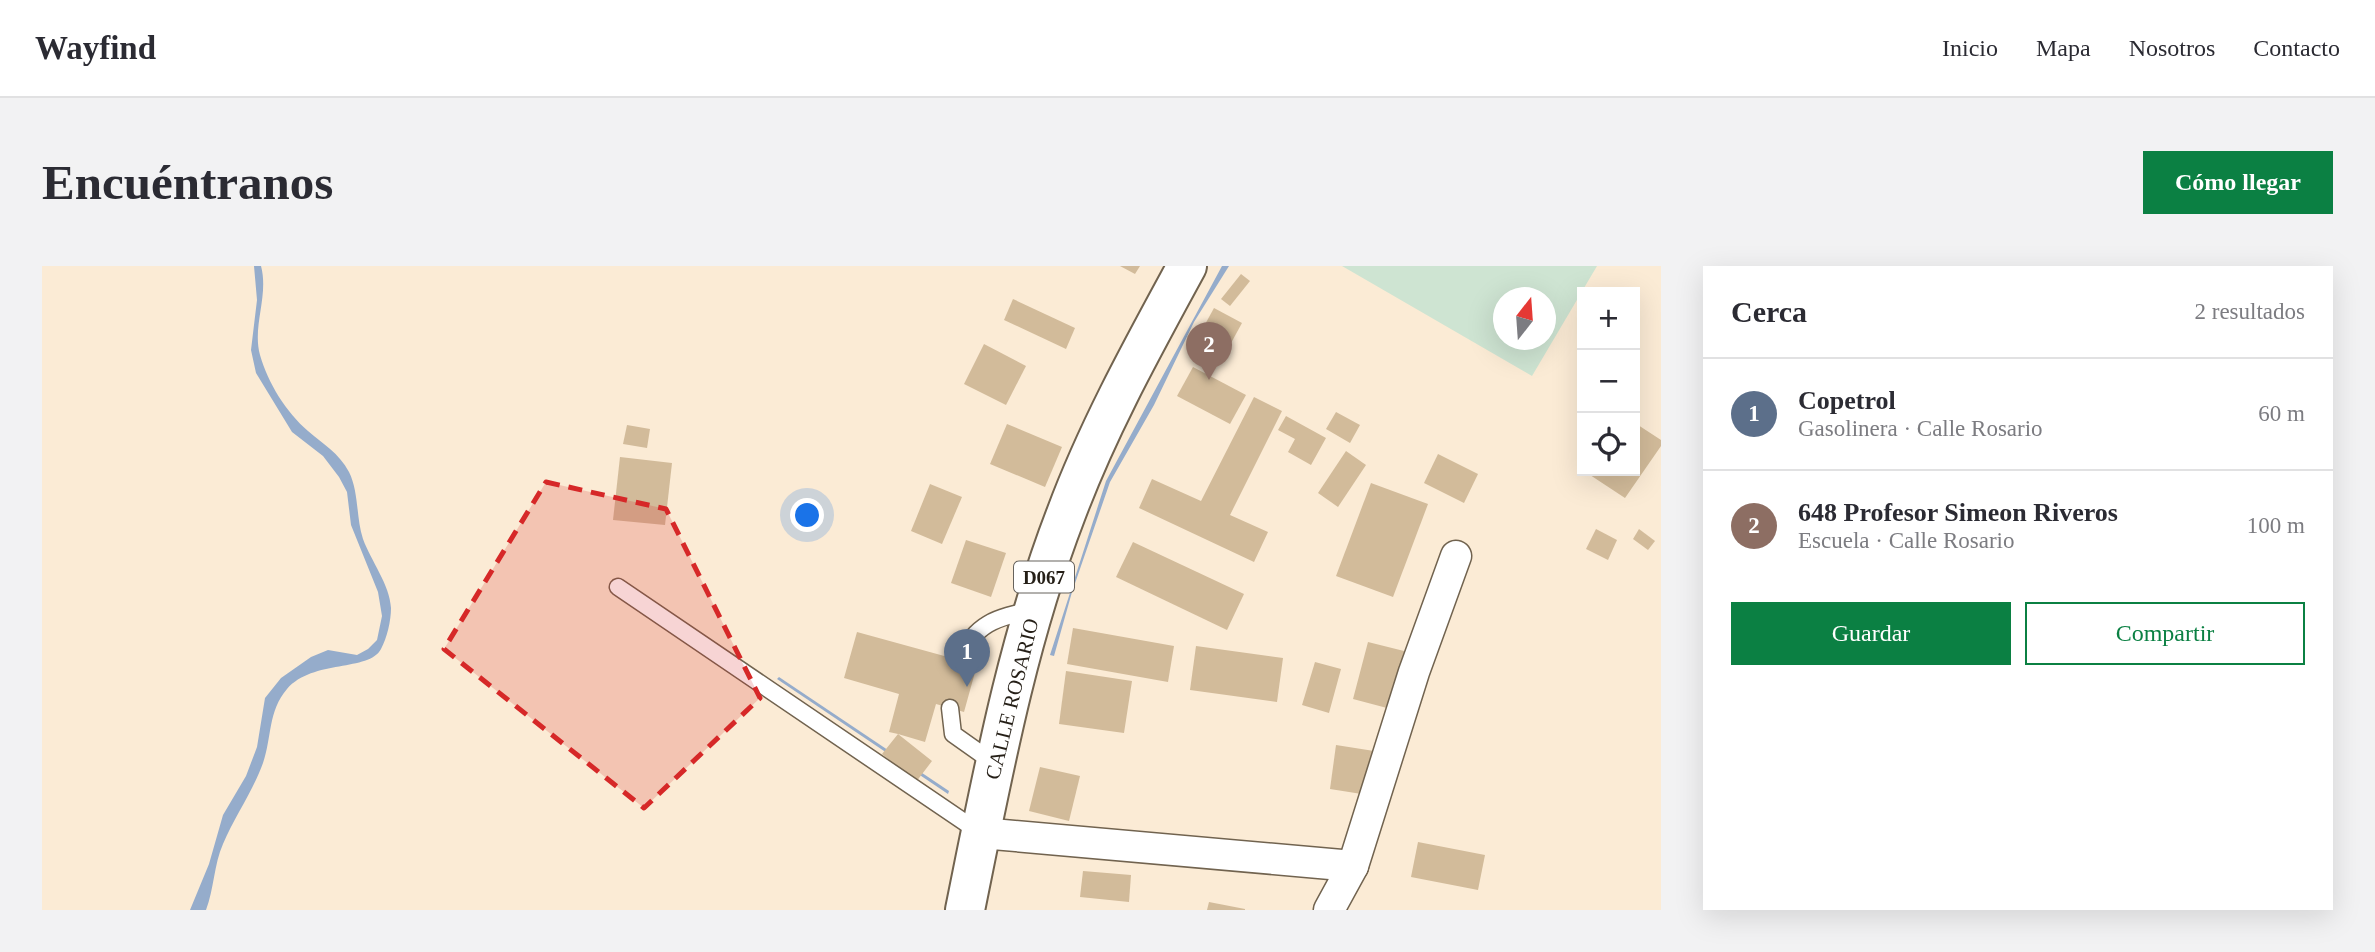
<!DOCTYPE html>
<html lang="es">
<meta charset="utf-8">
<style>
:root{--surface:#fff;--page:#f2f2f3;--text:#2b2b33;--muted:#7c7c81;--line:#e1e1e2;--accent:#0b8043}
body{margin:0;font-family:Georgia,serif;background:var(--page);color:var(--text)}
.controls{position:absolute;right:21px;top:21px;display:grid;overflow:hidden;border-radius:0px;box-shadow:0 7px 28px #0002}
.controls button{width:63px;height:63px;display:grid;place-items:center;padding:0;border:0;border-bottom:2px solid var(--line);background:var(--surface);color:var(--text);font:35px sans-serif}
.compass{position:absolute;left:1451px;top:21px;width:63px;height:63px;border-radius:50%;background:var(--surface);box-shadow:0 7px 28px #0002;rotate:17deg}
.you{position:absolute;left:766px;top:250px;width:24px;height:24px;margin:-18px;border:5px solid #fff;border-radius:50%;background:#1a73e8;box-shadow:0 0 0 10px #1a73e833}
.badge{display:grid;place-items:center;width:46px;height:46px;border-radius:50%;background:var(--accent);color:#fff;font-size:23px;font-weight:700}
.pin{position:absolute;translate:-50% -58px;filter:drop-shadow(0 2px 4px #0008)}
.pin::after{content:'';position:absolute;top:37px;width:24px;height:21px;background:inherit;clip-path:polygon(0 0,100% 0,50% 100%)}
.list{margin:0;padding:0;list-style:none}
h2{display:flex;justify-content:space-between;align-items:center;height:91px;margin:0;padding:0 28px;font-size:30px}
h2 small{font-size:23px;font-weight:400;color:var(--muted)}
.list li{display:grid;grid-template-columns:46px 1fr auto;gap:21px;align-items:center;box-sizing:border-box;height:112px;padding:0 28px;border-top:2px solid var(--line)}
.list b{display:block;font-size:26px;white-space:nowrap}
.list p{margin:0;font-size:23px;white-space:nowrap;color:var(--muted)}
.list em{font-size:23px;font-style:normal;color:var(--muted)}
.actions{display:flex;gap:14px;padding:21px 28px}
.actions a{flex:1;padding:16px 0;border:2px solid var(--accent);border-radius:0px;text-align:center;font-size:24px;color:var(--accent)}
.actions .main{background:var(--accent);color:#fff}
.icon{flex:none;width:38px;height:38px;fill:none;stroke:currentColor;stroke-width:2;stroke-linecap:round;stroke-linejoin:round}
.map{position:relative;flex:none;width:1619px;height:644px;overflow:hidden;border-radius:0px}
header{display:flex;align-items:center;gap:42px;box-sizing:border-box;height:98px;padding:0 35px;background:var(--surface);border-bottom:2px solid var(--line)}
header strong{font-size:33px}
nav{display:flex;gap:38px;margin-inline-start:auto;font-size:24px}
.intro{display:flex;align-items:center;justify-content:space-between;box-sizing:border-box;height:168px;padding:0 42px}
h1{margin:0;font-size:49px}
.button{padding:18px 32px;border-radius:0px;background:var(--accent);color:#fff;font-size:24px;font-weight:700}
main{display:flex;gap:42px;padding:0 42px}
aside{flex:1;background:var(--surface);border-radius:0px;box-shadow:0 7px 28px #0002}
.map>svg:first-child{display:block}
.green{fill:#cee4d2;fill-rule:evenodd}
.water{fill:#95accb}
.building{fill:#d2bb9a}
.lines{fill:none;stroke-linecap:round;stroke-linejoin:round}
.lane-casing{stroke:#71634f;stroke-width:19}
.street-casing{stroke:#71634f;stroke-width:33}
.primary-casing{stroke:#71634f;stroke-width:42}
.lane{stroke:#fff;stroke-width:16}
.street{stroke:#fff;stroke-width:30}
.primary{stroke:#fff;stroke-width:38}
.marked{fill:#d62828;fill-opacity:0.2;stroke:#d62828;stroke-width:5;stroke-dasharray:14 9;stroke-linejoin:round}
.labels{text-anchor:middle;stroke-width:5;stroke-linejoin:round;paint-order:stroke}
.shield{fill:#fff;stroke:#66625d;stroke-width:2}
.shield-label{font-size:19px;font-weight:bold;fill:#251f17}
.street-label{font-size:21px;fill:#251f17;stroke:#fff}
</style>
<header>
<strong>Wayfind</strong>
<nav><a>Inicio</a><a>Mapa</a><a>Nosotros</a><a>Contacto</a></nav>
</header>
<div class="intro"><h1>Encuéntranos</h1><a class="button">Cómo llegar</a></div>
<main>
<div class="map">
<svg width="1619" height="644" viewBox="0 0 1619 644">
<rect width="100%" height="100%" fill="#fbebd5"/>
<path class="green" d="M 1300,0 L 1555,0 L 1490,110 ZM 1462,32 L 1504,32 L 1504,74 L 1462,74 Z"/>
<g class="water">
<path d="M 212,0 L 219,0 C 227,30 210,60 218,89 C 226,117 244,146 266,165 C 281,178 297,187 307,206 C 317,226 314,252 321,273 C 329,295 348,319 349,342 C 349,355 345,372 339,383 C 327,406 271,393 245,423 C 226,445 230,471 221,497 C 211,525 193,550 181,578 C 172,598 172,623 164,644 L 148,644 L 167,598 L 181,549 L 204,510 L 215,481 L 223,432 L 239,412 L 269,391 L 286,384 L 315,389 L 326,383 L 335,374 L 340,350 L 336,326 L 309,259 L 305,226 L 297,211 L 281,190 L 250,166 L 214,107 L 209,84 L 215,34 Z"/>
<path d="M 1180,0 L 1187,0 L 1152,56 L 1112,139 L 1068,216 L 1030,326 L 1012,390 L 1008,389 L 1064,215 Z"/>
<path d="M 737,411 L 907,525 L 906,528 L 735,413 Z"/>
</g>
<g class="building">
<path d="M 1078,0 L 1098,0 L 1093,8 Z"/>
<path d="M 1199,8 L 1208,15 L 1188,40 L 1179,33 Z"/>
<path d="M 971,33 L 1033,62 L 1024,83 L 962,54 Z"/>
<path d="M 1172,42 L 1200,57 L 1177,99 L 1149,84 Z"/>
<path d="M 942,78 L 984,100 L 964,139 L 922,118 Z"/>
<path d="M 1151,101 L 1204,129 L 1188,158 L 1135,130 Z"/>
<path d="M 1212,131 L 1240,145 L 1188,249 L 1226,266 L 1212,296 L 1097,242 L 1110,213 L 1159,235 Z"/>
<path d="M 1294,146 L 1318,159 L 1308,177 L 1284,163 Z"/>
<path d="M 1244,150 L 1284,172 L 1269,199 L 1246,186 L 1253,173 L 1236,164 Z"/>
<path d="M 1593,157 L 1619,174 L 1619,180 L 1583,232 L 1542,205 L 1593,205 Z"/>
<path d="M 965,158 L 1020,181 L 1003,221 L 948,198 Z"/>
<path d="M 585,159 L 608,163 L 605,182 L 581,178 Z"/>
<path d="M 1304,185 L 1324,199 L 1296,241 L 1276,227 Z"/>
<path d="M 1396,188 L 1436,208 L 1422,237 L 1382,217 Z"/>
<path d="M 578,191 L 630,197 L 623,259 L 571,254 Z"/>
<path d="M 1329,217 L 1386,238 L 1351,331 L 1294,310 Z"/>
<path d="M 888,218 L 920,231 L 900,278 L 869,265 Z"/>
<path d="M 1554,263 L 1575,274 L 1566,294 L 1544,283 Z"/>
<path d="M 1597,263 L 1613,275 L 1606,284 L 1591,273 Z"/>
<path d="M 924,274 L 964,287 L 949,331 L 909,317 Z"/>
<path d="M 1091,276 L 1202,328 L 1185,364 L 1074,311 Z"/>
<path d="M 1031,362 L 1132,380 L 1126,416 L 1025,398 Z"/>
<path d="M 815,366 L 935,399 L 922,446 L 894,438 L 883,476 L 856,468 L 890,495 L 874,516 L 840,488 L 856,468 L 847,466 L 857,428 L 802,412 Z"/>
<path d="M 1326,376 L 1366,386 L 1358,420 L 1351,419 L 1345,442 L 1311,433 Z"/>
<path d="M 1154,380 L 1241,392 L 1235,436 L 1148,424 Z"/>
<path d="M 1273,396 L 1299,403 L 1287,447 L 1260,439 Z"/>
<path d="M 1024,405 L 1090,415 L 1082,467 L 1017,458 Z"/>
<path d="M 1294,479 L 1332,485 L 1326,529 L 1288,523 Z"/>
<path d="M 998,501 L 1038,510 L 1027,555 L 987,545 Z"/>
<path d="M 1376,576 L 1443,589 L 1436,624 L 1369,611 Z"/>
<path d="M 1041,605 L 1089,609 L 1087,636 L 1038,631 Z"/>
<path d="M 1167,636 L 1203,643 L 1203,644 L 1165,644 Z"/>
</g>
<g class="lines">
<defs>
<g id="lane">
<path d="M 576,321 L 937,566"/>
<path d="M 916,394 C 934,357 953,352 991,344"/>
<path d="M 908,442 L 911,468 L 952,497"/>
</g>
<g id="street">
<path d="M 939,567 L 1311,600"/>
<path d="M 1287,644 L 1311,600 L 1372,406 L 1414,290"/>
</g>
<path id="primary" d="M 923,644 C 950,511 975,375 1024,248 C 1056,162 1101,81 1145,0"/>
</defs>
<use href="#lane" class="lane-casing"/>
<use href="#street" class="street-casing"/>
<use href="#primary" class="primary-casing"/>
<use href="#lane" class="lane"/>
<use href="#street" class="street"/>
<use href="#primary" class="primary"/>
</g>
<path class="marked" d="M 504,216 L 624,243 L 718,432 L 602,542 L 402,383 Z"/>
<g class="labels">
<rect class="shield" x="972" y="295.5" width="60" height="31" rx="5"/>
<g class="shield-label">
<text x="1002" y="318">D067</text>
</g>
<g class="street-label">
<text transform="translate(970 433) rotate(-76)" y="7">CALLE ROSARIO</text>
</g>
</g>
</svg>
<div class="controls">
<button>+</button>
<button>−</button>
<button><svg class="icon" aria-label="locate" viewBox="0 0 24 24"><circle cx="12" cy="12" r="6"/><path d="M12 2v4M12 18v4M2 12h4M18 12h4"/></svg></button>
</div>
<svg class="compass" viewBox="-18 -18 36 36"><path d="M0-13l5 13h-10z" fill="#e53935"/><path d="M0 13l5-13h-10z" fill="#7c7c81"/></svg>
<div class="you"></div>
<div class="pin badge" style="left:925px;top:421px;background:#5c6f8a">1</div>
<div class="pin badge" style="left:1167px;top:114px;background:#8d6e63">2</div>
</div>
<aside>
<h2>Cerca<small>2 resultados</small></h2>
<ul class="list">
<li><span class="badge" style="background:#5c6f8a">1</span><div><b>Copetrol</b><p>Gasolinera · Calle Rosario</p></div><em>60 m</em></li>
<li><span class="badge" style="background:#8d6e63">2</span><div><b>648 Profesor Simeon Riveros</b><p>Escuela · Calle Rosario</p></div><em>100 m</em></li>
</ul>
<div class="actions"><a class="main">Guardar</a><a>Compartir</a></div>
</aside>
</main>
